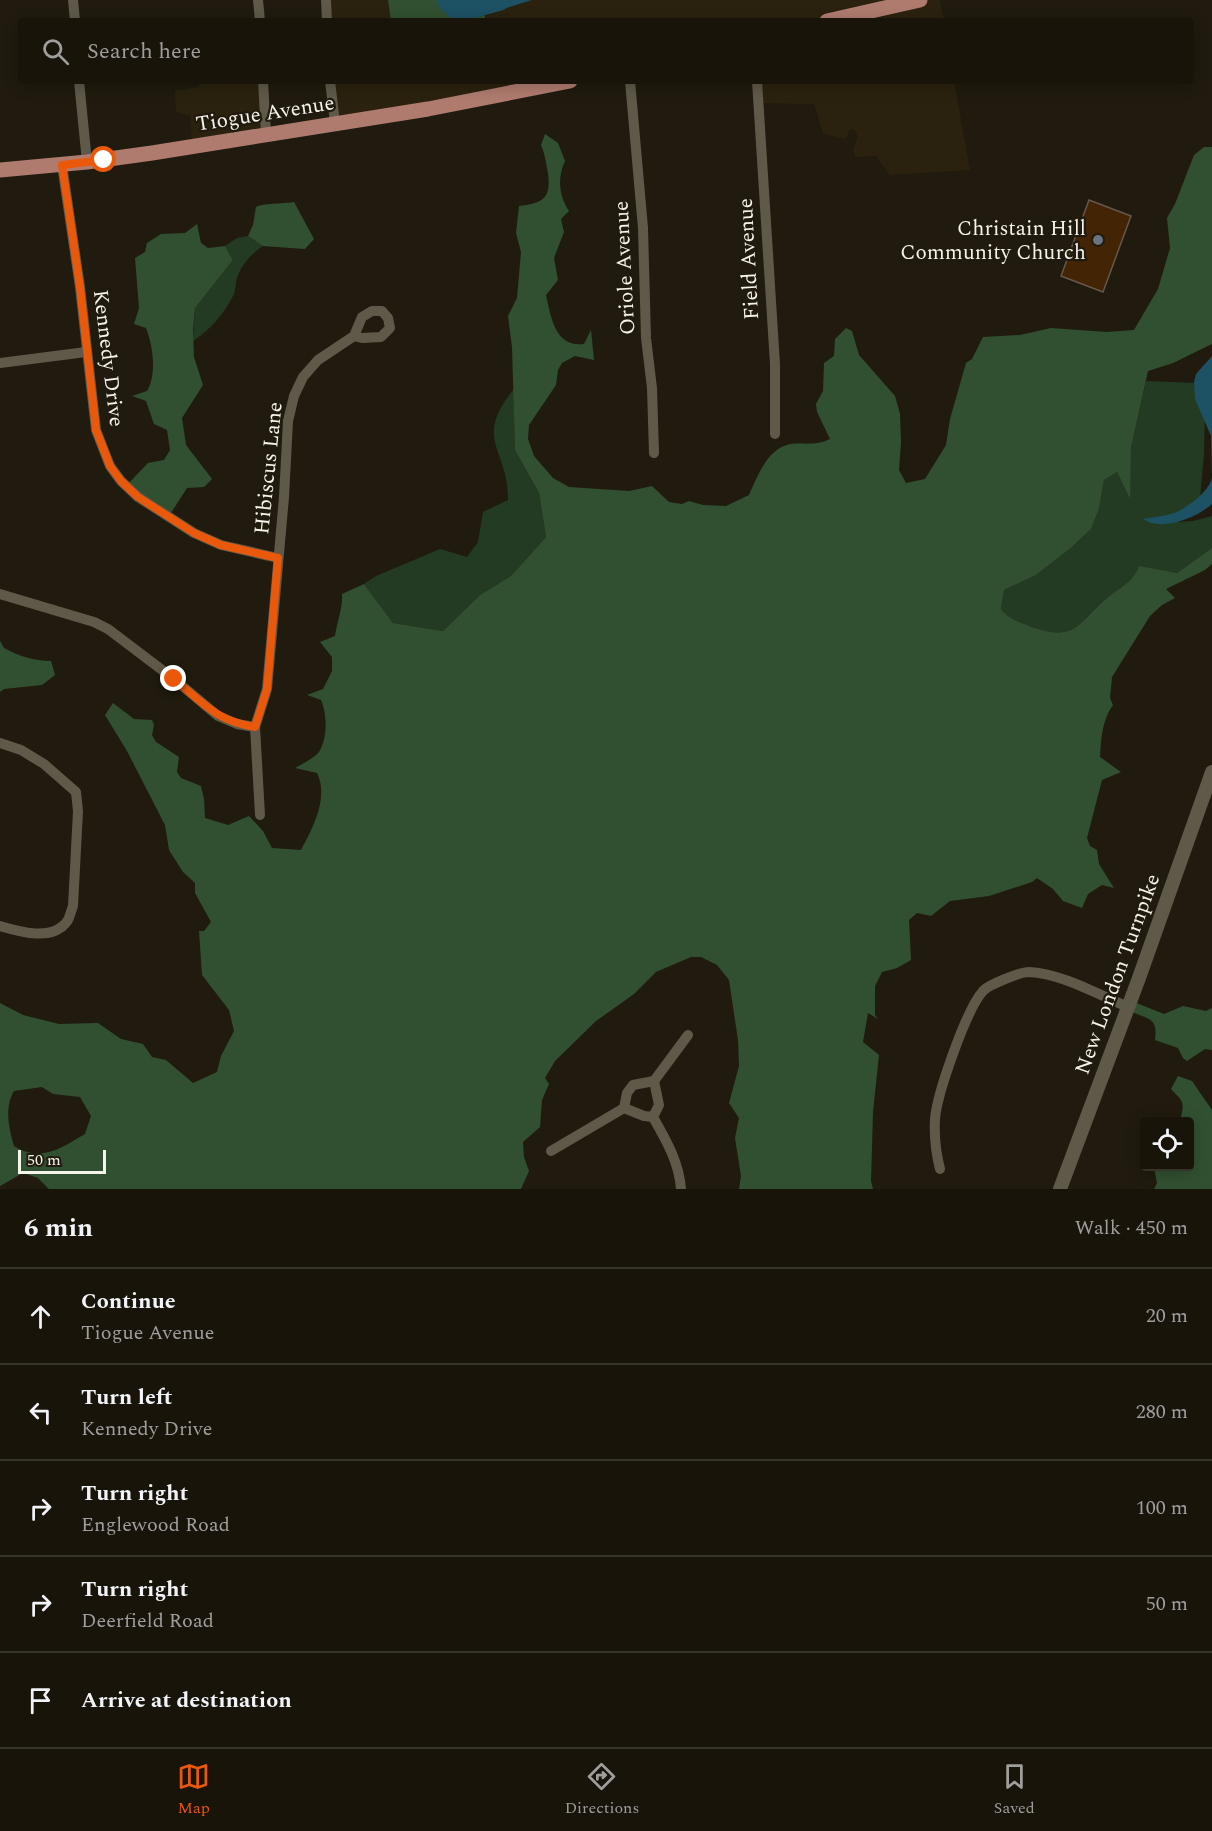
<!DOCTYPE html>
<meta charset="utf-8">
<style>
:root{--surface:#18140a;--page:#252118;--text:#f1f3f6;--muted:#9f9e9c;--line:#36332b;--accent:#ea580c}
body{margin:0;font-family:Spectral,serif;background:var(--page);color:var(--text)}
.controls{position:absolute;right:18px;bottom:18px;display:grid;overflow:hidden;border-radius:6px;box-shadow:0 3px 15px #0003}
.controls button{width:54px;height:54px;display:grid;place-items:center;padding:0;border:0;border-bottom:2px solid var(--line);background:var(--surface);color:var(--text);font:30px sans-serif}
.scale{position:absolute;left:18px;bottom:15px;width:88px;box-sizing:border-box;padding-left:6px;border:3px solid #f6f3ea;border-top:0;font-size:16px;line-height:21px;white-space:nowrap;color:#f6f3ea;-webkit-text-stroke:4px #201b0e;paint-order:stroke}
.stop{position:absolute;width:18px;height:18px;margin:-14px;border:4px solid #ea580c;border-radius:50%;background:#fff}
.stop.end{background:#ea580c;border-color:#fff;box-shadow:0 2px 6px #0008}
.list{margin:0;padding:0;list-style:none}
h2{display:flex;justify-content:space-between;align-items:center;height:78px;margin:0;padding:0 24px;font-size:26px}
h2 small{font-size:20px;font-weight:400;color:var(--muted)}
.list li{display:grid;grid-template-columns:39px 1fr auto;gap:18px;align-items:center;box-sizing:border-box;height:96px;padding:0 24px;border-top:2px solid var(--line)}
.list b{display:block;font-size:22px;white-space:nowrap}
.list p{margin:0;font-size:20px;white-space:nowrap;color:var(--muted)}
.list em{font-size:20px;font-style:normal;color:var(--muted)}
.icon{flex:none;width:33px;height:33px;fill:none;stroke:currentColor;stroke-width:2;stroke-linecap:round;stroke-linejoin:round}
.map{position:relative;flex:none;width:1212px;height:1189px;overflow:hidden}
.search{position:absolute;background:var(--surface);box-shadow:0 3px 15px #0003;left:18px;right:18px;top:18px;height:66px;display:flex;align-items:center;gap:15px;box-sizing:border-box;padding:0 21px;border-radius:6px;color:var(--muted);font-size:22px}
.sheet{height:558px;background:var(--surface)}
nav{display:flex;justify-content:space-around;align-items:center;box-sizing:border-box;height:84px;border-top:2px solid var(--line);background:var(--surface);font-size:16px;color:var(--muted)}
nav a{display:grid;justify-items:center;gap:3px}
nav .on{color:var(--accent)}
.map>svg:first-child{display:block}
.built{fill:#2a220e}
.green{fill:#233b22}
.forest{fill:#315031;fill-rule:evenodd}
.water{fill:#1d5164}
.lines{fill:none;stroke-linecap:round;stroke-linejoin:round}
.river{stroke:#1d5164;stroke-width:21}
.building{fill:#432505;stroke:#64574c;stroke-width:1.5}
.minor{stroke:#5f594a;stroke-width:10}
.secondary{stroke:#5f594a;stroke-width:14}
.primary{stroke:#af7b6f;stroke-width:15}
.route{stroke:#ea580c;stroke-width:8}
.worship-dot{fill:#6b7280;stroke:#201b0e;stroke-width:2}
.labels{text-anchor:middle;stroke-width:4.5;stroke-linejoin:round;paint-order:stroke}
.street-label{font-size:21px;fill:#f6f3ea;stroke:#201b0e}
.poi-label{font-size:21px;fill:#f6f3ea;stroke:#201b0e;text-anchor:end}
</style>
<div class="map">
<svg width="1212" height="1189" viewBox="0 0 1212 1189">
<rect width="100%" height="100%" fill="#201b0e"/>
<g class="built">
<path d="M 326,0 L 388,0 L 391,21 L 326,21 Z"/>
<path d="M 532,0 L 940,0 L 944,21 L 485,21 L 486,14 Z"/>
<path d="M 199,81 L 263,81 L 265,131 L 192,144 L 190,115 L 176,112 L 175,91 L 199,87 Z"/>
<path d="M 329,81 L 562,81 L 336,121 Z"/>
<path d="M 756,81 L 954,81 L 970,170 L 890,175 L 876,156 L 855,157 L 853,149 L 858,137 L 855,130 L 850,129 L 846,139 L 823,134 L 814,103 L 810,104 L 757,103 Z"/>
</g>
<g class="green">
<path d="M 248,236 L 263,246 C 252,253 241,265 237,278 C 235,284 236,291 233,296 C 224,314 210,330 193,341 L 195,308 L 233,260 L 225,246 L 237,238 Z"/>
<path d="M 1146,381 L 1195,383 L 1205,405 L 1204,454 L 1200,498 L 1178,522 L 1193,521 L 1212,516 L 1212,548 L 1177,573 L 1140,567 C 1133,582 1118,588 1107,598 C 1077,624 1076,642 1032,627 C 1019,622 1010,620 1001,609 L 1004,590 L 1036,575 L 1071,548 L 1091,529 L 1099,509 L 1104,480 L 1117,472 L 1129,497 L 1131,448 Z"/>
<path d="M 514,389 L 515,450 L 539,493 L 546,537 L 511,576 L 480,595 L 443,631 L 393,623 L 364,584 L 376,576 L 440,549 L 467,557 L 478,542 L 483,512 L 508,500 C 509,449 472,440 514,389 Z"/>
</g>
<g class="forest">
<path d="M 388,0 L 451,0 L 449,4 L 478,17 L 485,15 L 485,21 L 391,21 Z"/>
<path d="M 545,134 L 558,143 L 565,161 C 557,178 559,196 569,211 L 561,219 L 564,232 L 554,258 L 558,280 L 546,295 C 551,317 555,348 584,344 L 591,330 L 594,360 L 575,356 L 562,363 L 558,370 L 556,385 L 529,425 L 528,439 L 534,456 L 553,478 L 569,487 L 629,491 L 652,486 L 669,502 L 682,504 L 689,501 L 703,505 L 726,506 L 749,495 C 756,479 766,453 784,446 C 797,440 812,448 830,439 L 817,412 L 816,404 L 823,391 L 824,363 L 834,356 L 835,339 L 846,328 L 852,331 L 859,355 L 895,396 L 900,414 L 901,442 L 899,470 L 906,483 L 925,479 L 946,445 L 950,419 L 966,363 L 972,359 L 983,337 L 1020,335 L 1051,328 L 1107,332 L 1134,330 L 1158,289 L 1170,248 L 1167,218 L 1175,204 L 1194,155 L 1204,147 L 1212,147 L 1212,344 L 1173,363 L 1148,371 L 1131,448 L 1130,499 L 1117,472 L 1104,480 L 1099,509 L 1091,529 L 1071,548 L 1036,575 L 1004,590 L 1001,609 C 1010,620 1019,622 1032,627 C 1076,642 1077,624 1107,598 C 1118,588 1134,582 1139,566 L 1177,573 L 1212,548 L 1212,564 L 1205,570 L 1166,589 L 1175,598 L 1162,605 L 1150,616 L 1112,677 L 1110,698 L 1113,705 C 1102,720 1101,739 1100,757 L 1121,772 L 1102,780 L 1087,838 L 1090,846 L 1097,850 L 1099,864 L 1114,888 L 1102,885 L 1088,894 L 1082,908 L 1063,901 L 1053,889 L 1037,878 L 1032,882 L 989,896 L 950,901 L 931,916 L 917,913 L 909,920 L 911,960 L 897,968 L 882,972 L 875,986 L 875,1015 L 878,1019 L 868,1013 L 863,1042 L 879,1055 L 873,1112 L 871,1181 L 873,1189 L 739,1189 L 741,1176 L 735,1138 L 739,1118 L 729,1103 L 739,1066 L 738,1040 L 729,980 L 717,965 L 701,957 L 691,957 L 656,972 L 634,994 L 596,1021 L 555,1061 L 545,1078 L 549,1084 L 542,1100 L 540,1127 L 523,1142 L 524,1157 L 529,1171 L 521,1189 L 49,1189 L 38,1178 L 23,1173 L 0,1186 L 0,1003 L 23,1015 L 59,1024 L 98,1023 L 121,1039 L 143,1044 L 152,1057 L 166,1060 L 193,1083 L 217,1072 L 221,1056 L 234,1031 L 229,1010 L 202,975 L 199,931 L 204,931 L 211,922 L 195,893 L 195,883 L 183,872 L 169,850 L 165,825 L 127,751 L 105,715 L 113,703 L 134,719 L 152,720 L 154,725 L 152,735 L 156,742 L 179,757 L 177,772 L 181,778 L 201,786 L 204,799 L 205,818 L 228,825 L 249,816 L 263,831 L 272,848 L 301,850 C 313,828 329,797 317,773 L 295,768 C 302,764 314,758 319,752 C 328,738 327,714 321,700 L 307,695 L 323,689 L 332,671 L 332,657 L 320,642 L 335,636 C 337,621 343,608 342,594 L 364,584 L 393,623 L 443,631 L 480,595 L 511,576 L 546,537 L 539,493 L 515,450 L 512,347 L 508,316 L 517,298 L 521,252 L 516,233 L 519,206 C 544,203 551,198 548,173 C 546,163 545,154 541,145 ZM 42,1087 L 53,1094 L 80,1097 L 91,1116 L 85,1134 C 61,1148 41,1163 14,1146 C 9,1129 4,1108 14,1091 Z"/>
<path d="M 294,202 L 314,239 L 305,249 L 263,246 L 248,236 L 253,225 L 256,207 C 263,203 284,204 294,202 Z"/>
<path d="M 197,224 L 201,243 L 208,248 L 225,246 L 233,260 L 195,308 L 193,330 L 194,357 L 203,385 L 182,418 L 186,445 L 212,479 L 204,487 L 187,488 L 169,516 L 127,485 L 148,463 L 164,460 L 170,450 L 167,430 L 154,424 L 146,401 L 132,396 L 147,391 C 157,375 153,345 146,328 L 134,324 L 139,308 L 135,258 L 145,252 L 147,243 L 161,234 L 185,233 Z"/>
<path d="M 0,641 L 4,648 C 19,656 34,661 51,661 L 55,675 L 42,685 L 4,689 L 0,692 Z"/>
<path d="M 1134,1002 L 1164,1014 L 1183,1006 L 1206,1011 L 1212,1008 L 1212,1050 L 1205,1049 L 1187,1061 L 1183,1058 L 1178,1048 L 1155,1040 C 1158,1017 1149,1020 1130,1011 Z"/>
<path d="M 1178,1076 L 1192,1081 L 1212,1110 L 1212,1189 L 1154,1189 L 1157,1183 L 1154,1167 L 1190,1166 L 1190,1122 L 1180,1121 C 1185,1101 1184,1103 1171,1089 Z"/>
</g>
<g class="water">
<path d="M 451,0 L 532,0 L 478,17 L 453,13 L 448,4 Z"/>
<path d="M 1212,356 L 1212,476 L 1211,436 L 1195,399 L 1194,382 L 1196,374 Z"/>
<path d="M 1212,478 L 1212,504 C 1196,518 1162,532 1143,519 C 1153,517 1167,516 1177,512 C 1189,506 1209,491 1212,478 Z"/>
</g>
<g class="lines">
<path class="river" d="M 447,0 L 459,11 L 500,0"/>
</g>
<path class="building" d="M 1089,200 L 1131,216 L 1103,292 L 1061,276 Z"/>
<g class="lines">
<g class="minor">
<path d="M 73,0 L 75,21"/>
<path d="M 258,0 L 260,21"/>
<path d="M 326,0 L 327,21"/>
<path d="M 79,81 L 87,162"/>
<path d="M 263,81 L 266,134"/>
<path d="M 330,81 L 335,123"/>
<path d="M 630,81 L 643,228 L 646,338 L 652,388 L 654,453"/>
<path d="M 757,81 L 775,364 L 775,434"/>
<path d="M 62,165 L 80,287 L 96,430 L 110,466 L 121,481 L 138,497 L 194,533 L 221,545 L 278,558"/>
<path d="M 0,363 L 86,352"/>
<path d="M 0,594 L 94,622 L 108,629 L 174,679 L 218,716 L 237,724 L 255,727"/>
<path d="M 0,743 L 21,750 L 44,764 L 76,792 L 78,811 L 73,906 C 71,911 70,916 68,920 C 54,942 20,932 0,926"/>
<path d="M 260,815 L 255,727 L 267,689 L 284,497 L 288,421 L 294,396 L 303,377 L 318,360 L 354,336 L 362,317 L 372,311 L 382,311 L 388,318 L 390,328 L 381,337 L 362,338 L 354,336"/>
<path d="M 654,1081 L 688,1035"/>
<path d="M 653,1117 C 666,1140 679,1162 681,1189"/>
<path d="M 551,1151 L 624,1108 L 627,1093 L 633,1085 L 654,1081 L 659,1105 L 653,1117 L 644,1116 L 624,1108"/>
<path d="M 940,1169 C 936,1153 934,1136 935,1119 C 937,1094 966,1010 983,991 C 988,985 1020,972 1029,972 C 1060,973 1099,995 1128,1007"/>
</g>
<path class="secondary" d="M 1060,1189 L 1139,978 L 1212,772"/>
<g class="primary">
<path d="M 827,21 L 920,0"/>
<path d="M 0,170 L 87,162 L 152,153 L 428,109 L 570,81"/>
</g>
</g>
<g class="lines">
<path class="route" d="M 104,160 L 62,165 L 80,287 L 96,430 L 110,466 L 121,481 L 138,497 L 194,533 L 221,545 L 278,558 L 267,689 L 255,727 C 216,721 203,703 174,679"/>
</g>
<circle class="worship-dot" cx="1098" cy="240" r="6"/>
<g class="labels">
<g class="street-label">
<text transform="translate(265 113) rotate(-9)" y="7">Tiogue Avenue</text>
<text transform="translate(748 259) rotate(-93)" y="7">Field Avenue</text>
<text transform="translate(624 268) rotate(-93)" y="7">Oriole Avenue</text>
<text transform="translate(109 358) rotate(83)" y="7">Kennedy Drive</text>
<text transform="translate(268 468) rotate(-84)" y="7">Hibiscus Lane</text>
<text transform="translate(1117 974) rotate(-70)" y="7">New London Turnpike</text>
</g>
<g class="poi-label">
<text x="1086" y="235">Christain Hill<tspan x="1086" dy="24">Community Church</tspan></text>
</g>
</g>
</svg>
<div class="controls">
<button><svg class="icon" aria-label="locate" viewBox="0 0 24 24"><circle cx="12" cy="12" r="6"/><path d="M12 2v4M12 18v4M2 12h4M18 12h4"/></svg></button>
</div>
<div class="scale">50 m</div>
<div class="stop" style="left:104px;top:160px"></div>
<div class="stop end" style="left:174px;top:679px"></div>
<div class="search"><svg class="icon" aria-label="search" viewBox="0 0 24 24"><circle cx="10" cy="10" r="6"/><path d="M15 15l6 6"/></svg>Search here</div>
</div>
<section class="sheet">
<h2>6 min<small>Walk · 450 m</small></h2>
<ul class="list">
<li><svg class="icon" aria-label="ahead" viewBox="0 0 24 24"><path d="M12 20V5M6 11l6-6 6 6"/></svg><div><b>Continue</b><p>Tiogue Avenue</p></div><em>20 m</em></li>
<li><svg class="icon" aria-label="left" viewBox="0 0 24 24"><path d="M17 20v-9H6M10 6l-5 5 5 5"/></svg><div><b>Turn left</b><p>Kennedy Drive</p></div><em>280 m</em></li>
<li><svg class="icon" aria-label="right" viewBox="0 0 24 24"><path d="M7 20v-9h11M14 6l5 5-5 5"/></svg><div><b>Turn right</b><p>Englewood Road</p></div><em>100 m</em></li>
<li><svg class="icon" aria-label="right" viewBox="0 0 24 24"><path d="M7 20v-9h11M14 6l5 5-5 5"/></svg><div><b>Turn right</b><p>Deerfield Road</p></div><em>50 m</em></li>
<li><svg class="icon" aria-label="arrive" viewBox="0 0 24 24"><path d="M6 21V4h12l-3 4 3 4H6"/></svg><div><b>Arrive at destination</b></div></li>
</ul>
</section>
<nav>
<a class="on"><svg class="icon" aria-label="map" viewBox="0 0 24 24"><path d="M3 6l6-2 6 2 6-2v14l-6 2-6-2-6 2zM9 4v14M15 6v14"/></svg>Map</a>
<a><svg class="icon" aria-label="directions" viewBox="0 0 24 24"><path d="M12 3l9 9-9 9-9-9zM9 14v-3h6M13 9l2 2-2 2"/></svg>Directions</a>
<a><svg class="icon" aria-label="saved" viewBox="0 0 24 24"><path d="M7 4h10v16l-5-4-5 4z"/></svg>Saved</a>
</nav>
